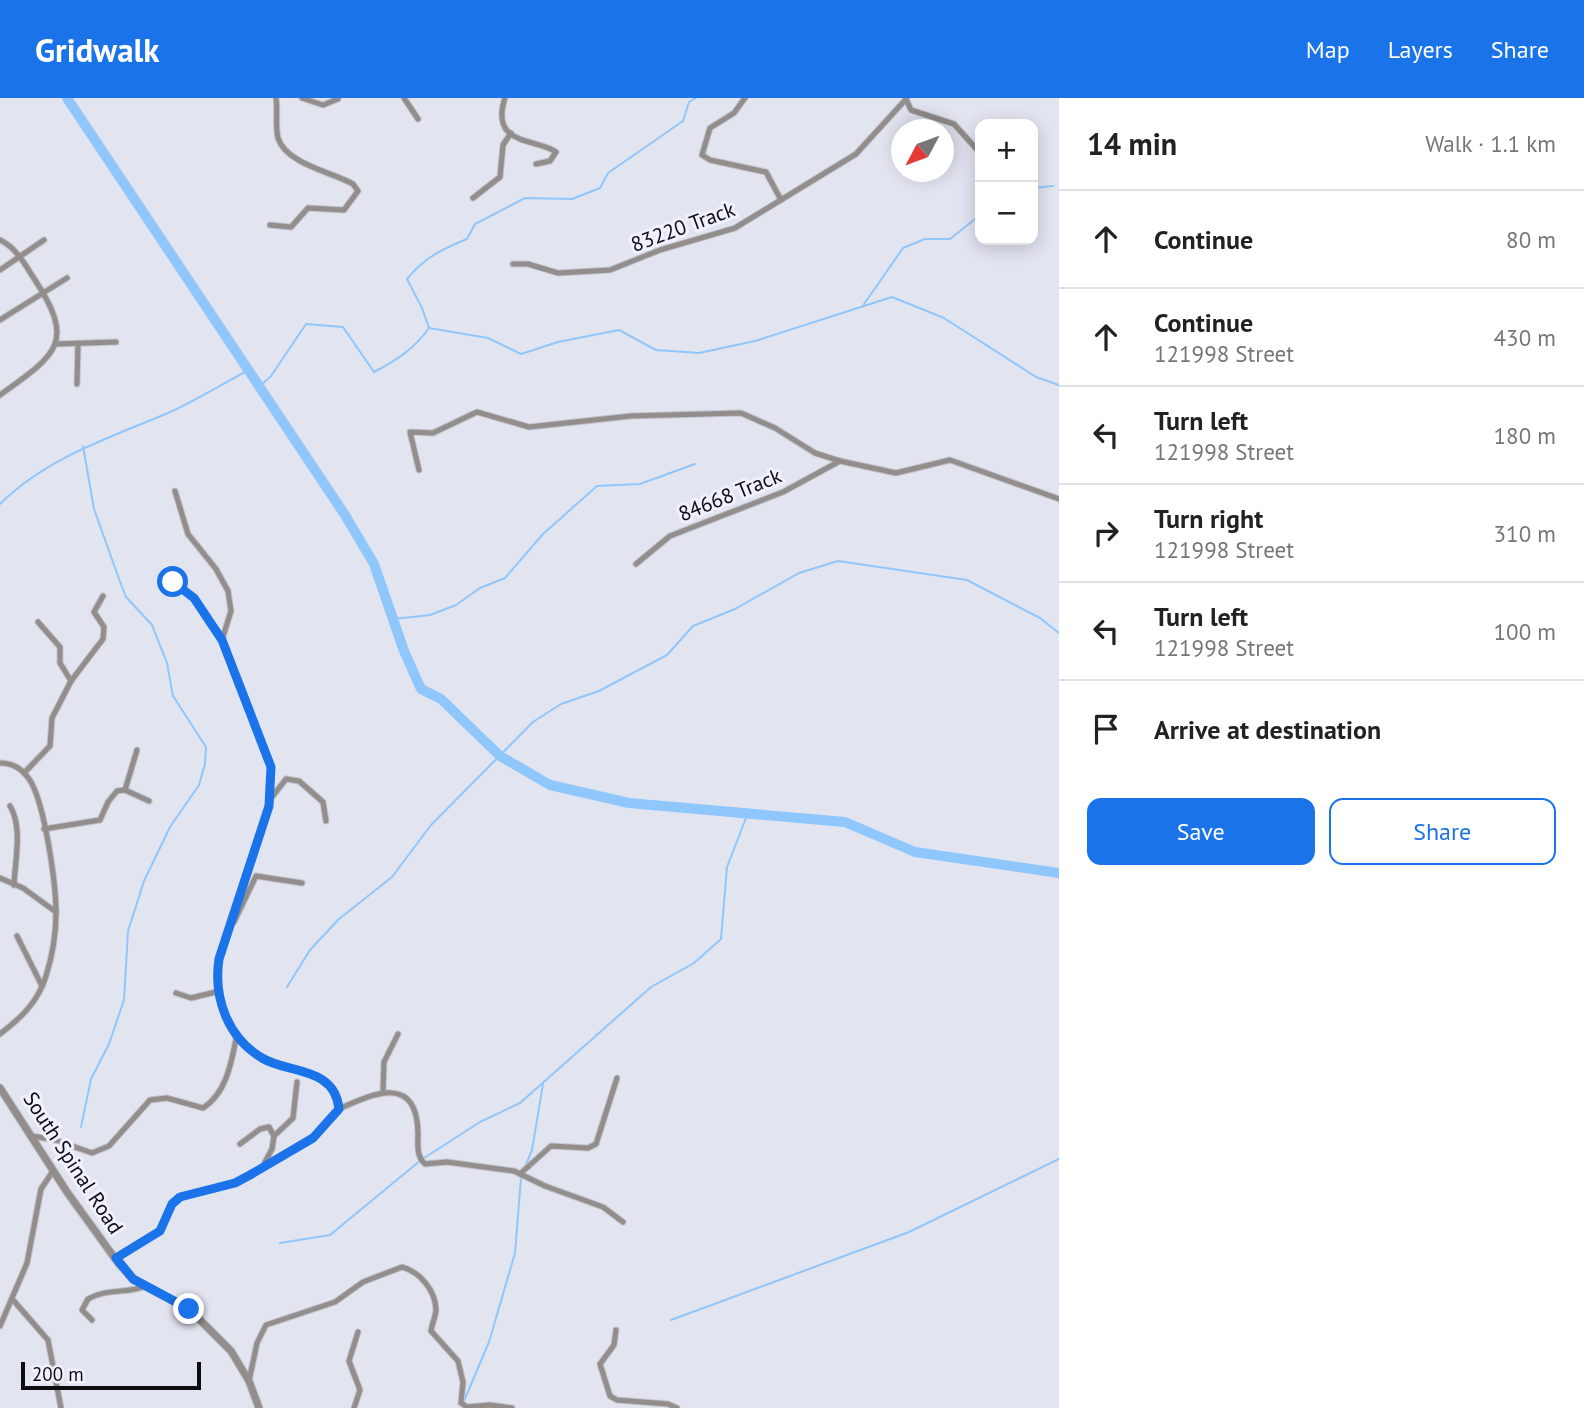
<!DOCTYPE html>
<meta charset="utf-8">
<style>
:root{--surface:#fff;--page:#f6f6f6;--text:#222;--muted:#767676;--line:#e0e0e0;--accent:#1a73e8}
body{margin:0;font-family:"PT Sans",sans-serif;background:var(--page);color:var(--text)}
.controls{position:absolute;right:21px;top:21px;display:grid;overflow:hidden;border-radius:14px;box-shadow:0 4px 18px #0003}
.controls button{width:63px;height:63px;display:grid;place-items:center;padding:0;border:0;border-bottom:2px solid var(--line);background:var(--surface);color:var(--text);font:35px sans-serif}
.compass{position:absolute;left:891px;top:21px;width:63px;height:63px;border-radius:50%;background:var(--surface);box-shadow:0 4px 18px #0003;rotate:229deg}
.scale{position:absolute;left:21px;bottom:18px;width:180px;box-sizing:border-box;padding-left:7px;border:4px solid #0d0d11;border-top:0;font-size:19px;line-height:24px;white-space:nowrap;color:#0d0d11;-webkit-text-stroke:5px #eff2fe;paint-order:stroke}
.stop{position:absolute;width:21px;height:21px;margin:-16px;border:5px solid #1a73e8;border-radius:50%;background:#fff}
.stop.end{background:#1a73e8;border-color:#fff;box-shadow:0 2px 7px #0008}
.list{margin:0;padding:0;list-style:none}
h2{display:flex;justify-content:space-between;align-items:center;height:91px;margin:0;padding:0 28px;font-size:30px}
h2 small{font-size:23px;font-weight:400;color:var(--muted)}
.list li{display:grid;grid-template-columns:46px 1fr auto;gap:21px;align-items:center;box-sizing:border-box;height:98px;padding:0 28px;border-top:2px solid var(--line)}
.list b{display:block;font-size:26px;white-space:nowrap}
.list p{margin:0;font-size:23px;white-space:nowrap;color:var(--muted)}
.list em{font-size:23px;font-style:normal;color:var(--muted)}
.actions{display:flex;gap:14px;padding:21px 28px}
.actions a{flex:1;padding:16px 0;border:2px solid var(--accent);border-radius:14px;text-align:center;font-size:24px;color:var(--accent)}
.actions .main{background:var(--accent);color:#fff}
.icon{flex:none;width:38px;height:38px;fill:none;stroke:currentColor;stroke-width:2;stroke-linecap:round;stroke-linejoin:round}
.map{position:relative;flex:none;width:1059px;height:1310px;overflow:hidden}
header{display:flex;align-items:center;gap:42px;box-sizing:border-box;height:98px;padding:0 35px;background:var(--accent);color:#fff}
header strong{font-size:33px}
nav{display:flex;gap:38px;margin-inline-start:auto;font-size:24px}
main{display:flex}
aside{flex:1;background:var(--surface)}
.map>svg:first-child{display:block}
.lines{fill:none;stroke-linecap:round;stroke-linejoin:round}
.stream{stroke:#8fc7fc;stroke-width:2}
.river{stroke:#8fc7fc;stroke-width:10}
.minor-casing{stroke:#c0c2cc;stroke-width:7}
.tertiary-casing{stroke:#c0c2cc;stroke-width:9}
.minor{stroke:#938d8b;stroke-width:5}
.tertiary{stroke:#938d8b;stroke-width:7}
.route{stroke:#1a73e8;stroke-width:9}
.labels{text-anchor:middle;stroke-width:6;stroke-linejoin:round;paint-order:stroke}
.street-label{font-size:21px;fill:#0d0d11;stroke:#eff2fe}
</style>
<header>
<strong>Gridwalk</strong>
<nav><a>Map</a><a>Layers</a><a>Share</a></nav>
</header>
<main>
<div class="map">
<svg width="1059" height="1310" viewBox="0 0 1059 1310">
<rect width="100%" height="100%" fill="#e2e4f0"/>
<g class="lines">
<g class="stream">
<path d="M 1033,90 L 1053,88"/>
<path d="M 862,209 L 903,150 L 925,141 L 950,141 L 980,117"/>
<path d="M 429,230 L 488,240 L 521,256 L 558,244 L 619,232 L 656,252 L 699,255 L 755,243 L 892,199 L 944,220 L 1036,279 L 1059,287"/>
<path d="M 259,289 L 271,278 L 306,226 L 343,229 L 374,274 C 397,262 414,251 429,230 L 422,210 L 407,181 C 424,160 442,151 467,141 L 475,126 L 525,100 L 572,101 L 600,90 L 608,75 L 683,23 L 689,4 L 696,0"/>
<path d="M 0,406 C 46,360 109,340 168,315 C 195,303 222,286 249,272"/>
<path d="M 394,521 L 430,517 L 456,507 L 480,490 L 505,480 L 543,436 L 597,388 L 640,386 L 695,366"/>
<path d="M 287,889 L 310,852 L 339,821 L 392,779 L 431,727 L 533,624 L 561,606 L 599,593 L 667,557 L 693,528 L 735,511 L 799,475 L 838,463 L 967,482 L 1040,520 L 1059,535"/>
<path d="M 81,1029 L 91,981 L 109,946 L 124,902 L 128,833 L 144,783 L 170,729 L 199,687 L 205,666 L 206,649 L 173,598 L 167,565 L 152,527 L 126,499 L 119,481 L 94,411 L 83,348"/>
<path d="M 525,1069 L 532,1052 L 543,986"/>
<path d="M 280,1145 L 330,1137 L 421,1062 L 480,1024 L 520,1005 L 651,889 L 694,865 L 721,841 L 727,769 L 748,715"/>
<path d="M 671,1222 L 909,1134 L 1059,1061"/>
<path d="M 464,1303 L 489,1244 L 515,1155 L 521,1080"/>
</g>
<path class="river" d="M 67,0 L 345,417 L 374,466 L 404,553 L 421,591 L 441,601 L 500,658 L 550,687 L 629,705 L 845,724 L 915,754 L 1059,775"/>
<defs>
<g id="minor">
<path d="M 302,0 L 323,7 L 338,1"/>
<path d="M 404,0 L 418,21"/>
<path d="M 505,0 C 489,49 538,40 556,54 L 550,63 L 536,66"/>
<path d="M 745,0 L 734,15 L 710,30 L 702,57 L 710,62 L 766,74 L 781,102"/>
<path d="M 906,1 L 911,12 L 954,26 L 980,55"/>
<path d="M 473,100 L 500,79 L 503,47 L 511,35"/>
<path d="M 270,127 L 291,129 L 308,110 L 344,112 L 358,93 L 353,86 C 332,74 286,66 278,40 C 275,27 278,13 276,0"/>
<path d="M 0,142 C 17,150 25,167 35,182 C 77,246 55,257 0,297"/>
<path d="M 513,166 L 528,166 L 558,175 L 610,172 L 660,152 L 735,130 L 856,56 L 907,0"/>
<path d="M 0,172 L 44,142"/>
<path d="M 0,222 L 67,180"/>
<path d="M 56,246 L 116,244"/>
<path d="M 77,286 L 78,247"/>
<path d="M 419,372 L 410,334 L 433,335 L 477,314 L 529,329 L 631,318 L 741,315 L 775,330 L 815,355 L 840,363 L 896,375 L 950,362 L 1059,401"/>
<path d="M 636,466 L 670,438 L 783,394 L 840,363"/>
<path d="M 173,484 L 194,500 L 222,542"/>
<path d="M 38,524 L 60,549 L 60,565 L 71,583"/>
<path d="M 0,665 C 13,665 24,672 31,684 C 45,709 56,785 56,815 C 56,835 52,859 46,878 C 38,904 21,920 0,936"/>
<path d="M 24,675 L 50,648 L 52,620 L 71,583 L 103,541 L 104,529 L 94,514 L 103,498"/>
<path d="M 125,692 L 137,652"/>
<path d="M 272,699 L 286,681 L 299,683 L 323,704 L 326,723"/>
<path d="M 10,708 C 23,729 15,763 14,787"/>
<path d="M 44,731 L 100,722 L 108,704 L 117,693 L 125,692 L 149,703"/>
<path d="M 0,780 L 23,790 L 56,814"/>
<path d="M 234,824 L 256,778 L 302,785"/>
<path d="M 17,838 L 42,888"/>
<path d="M 176,895 L 191,900 L 220,893"/>
<path d="M 383,993 L 384,964 L 398,936"/>
<path d="M 339,1011 C 374,995 417,976 418,1035 C 418,1046 416,1058 425,1066 L 447,1064 L 514,1073 L 545,1088 L 603,1109 L 623,1124"/>
<path d="M 32,1038 L 55,1042 L 92,1055 L 109,1048 L 150,1002 L 167,1000 L 203,1010 C 227,995 232,962 237,936"/>
<path d="M 240,1046 L 260,1031 L 269,1029 L 274,1038"/>
<path d="M 265,1064 L 272,1051 L 274,1038 L 293,1020 L 297,984"/>
<path d="M 521,1075 L 551,1048 L 588,1050 L 596,1046 L 617,980"/>
<path d="M 115,1160 L 160,1134 L 172,1106 L 180,1099 L 241,1082 L 313,1040 L 339,1011 C 337,968 288,976 262,960 C 228,940 213,900 219,861 L 269,708 L 271,669 L 222,542 L 231,513 L 228,493 L 216,471 L 188,436 L 175,393"/>
<path d="M 13,1202 L 48,1242 L 61,1310"/>
<path d="M 92,1222 L 82,1212 L 88,1201 C 107,1190 127,1196 146,1188"/>
<path d="M 0,1228 L 27,1165 L 41,1091 L 53,1073"/>
<path d="M 616,1232 L 614,1247 L 600,1266 L 610,1298 L 617,1302 L 668,1306 L 677,1310"/>
<path d="M 249,1283 L 257,1245 L 266,1227 L 335,1204 L 363,1184 L 402,1169 C 420,1174 435,1192 436,1211 C 436,1218 432,1225 431,1233 L 458,1263 L 463,1284 L 461,1305 L 467,1309 L 490,1307 L 512,1310"/>
<path d="M 354,1310 L 360,1292 L 349,1263 L 358,1234"/>
</g>
<path id="tertiary" d="M 0,990 L 67,1094 L 119,1166 L 133,1181 L 189,1211 L 231,1253 L 249,1283 L 259,1310"/>
</defs>
<use href="#minor" class="minor-casing"/>
<use href="#tertiary" class="tertiary-casing"/>
<use href="#minor" class="minor"/>
<use href="#tertiary" class="tertiary"/>
</g>
<g class="lines">
<path class="route" d="M 173,484 L 194,500 L 222,542 L 271,669 L 269,708 L 219,861 C 213,900 228,940 262,960 C 288,976 335,968 339,1011 L 313,1040 L 250,1077 L 235,1085 L 180,1099 L 172,1106 L 160,1133 L 116,1160 L 133,1181 L 189,1211"/>
</g>
<g class="labels">
<g class="street-label">
<text transform="translate(683 129) rotate(-20)" y="7">83220 Track</text>
<text transform="translate(730 397) rotate(-22)" y="7">84668 Track</text>
<text transform="translate(73 1065) rotate(57)" y="7">South Spinal Road</text>
</g>
</g>
</svg>
<div class="controls">
<button>+</button>
<button>−</button>
</div>
<svg class="compass" viewBox="-18 -18 36 36"><path d="M0-13l5 13h-10z" fill="#e53935"/><path d="M0 13l5-13h-10z" fill="#767676"/></svg>
<div class="scale">200 m</div>
<div class="stop" style="left:173px;top:484px"></div>
<div class="stop end" style="left:189px;top:1211px"></div>
</div>
<aside>
<h2>14 min<small>Walk · 1.1 km</small></h2>
<ul class="list">
<li><svg class="icon" aria-label="ahead" viewBox="0 0 24 24"><path d="M12 20V5M6 11l6-6 6 6"/></svg><div><b>Continue</b></div><em>80 m</em></li>
<li><svg class="icon" aria-label="ahead" viewBox="0 0 24 24"><path d="M12 20V5M6 11l6-6 6 6"/></svg><div><b>Continue</b><p>121998 Street</p></div><em>430 m</em></li>
<li><svg class="icon" aria-label="left" viewBox="0 0 24 24"><path d="M17 20v-9H6M10 6l-5 5 5 5"/></svg><div><b>Turn left</b><p>121998 Street</p></div><em>180 m</em></li>
<li><svg class="icon" aria-label="right" viewBox="0 0 24 24"><path d="M7 20v-9h11M14 6l5 5-5 5"/></svg><div><b>Turn right</b><p>121998 Street</p></div><em>310 m</em></li>
<li><svg class="icon" aria-label="left" viewBox="0 0 24 24"><path d="M17 20v-9H6M10 6l-5 5 5 5"/></svg><div><b>Turn left</b><p>121998 Street</p></div><em>100 m</em></li>
<li><svg class="icon" aria-label="arrive" viewBox="0 0 24 24"><path d="M6 21V4h12l-3 4 3 4H6"/></svg><div><b>Arrive at destination</b></div></li>
</ul>
<div class="actions"><a class="main">Save</a><a>Share</a></div>
</aside>
</main>
